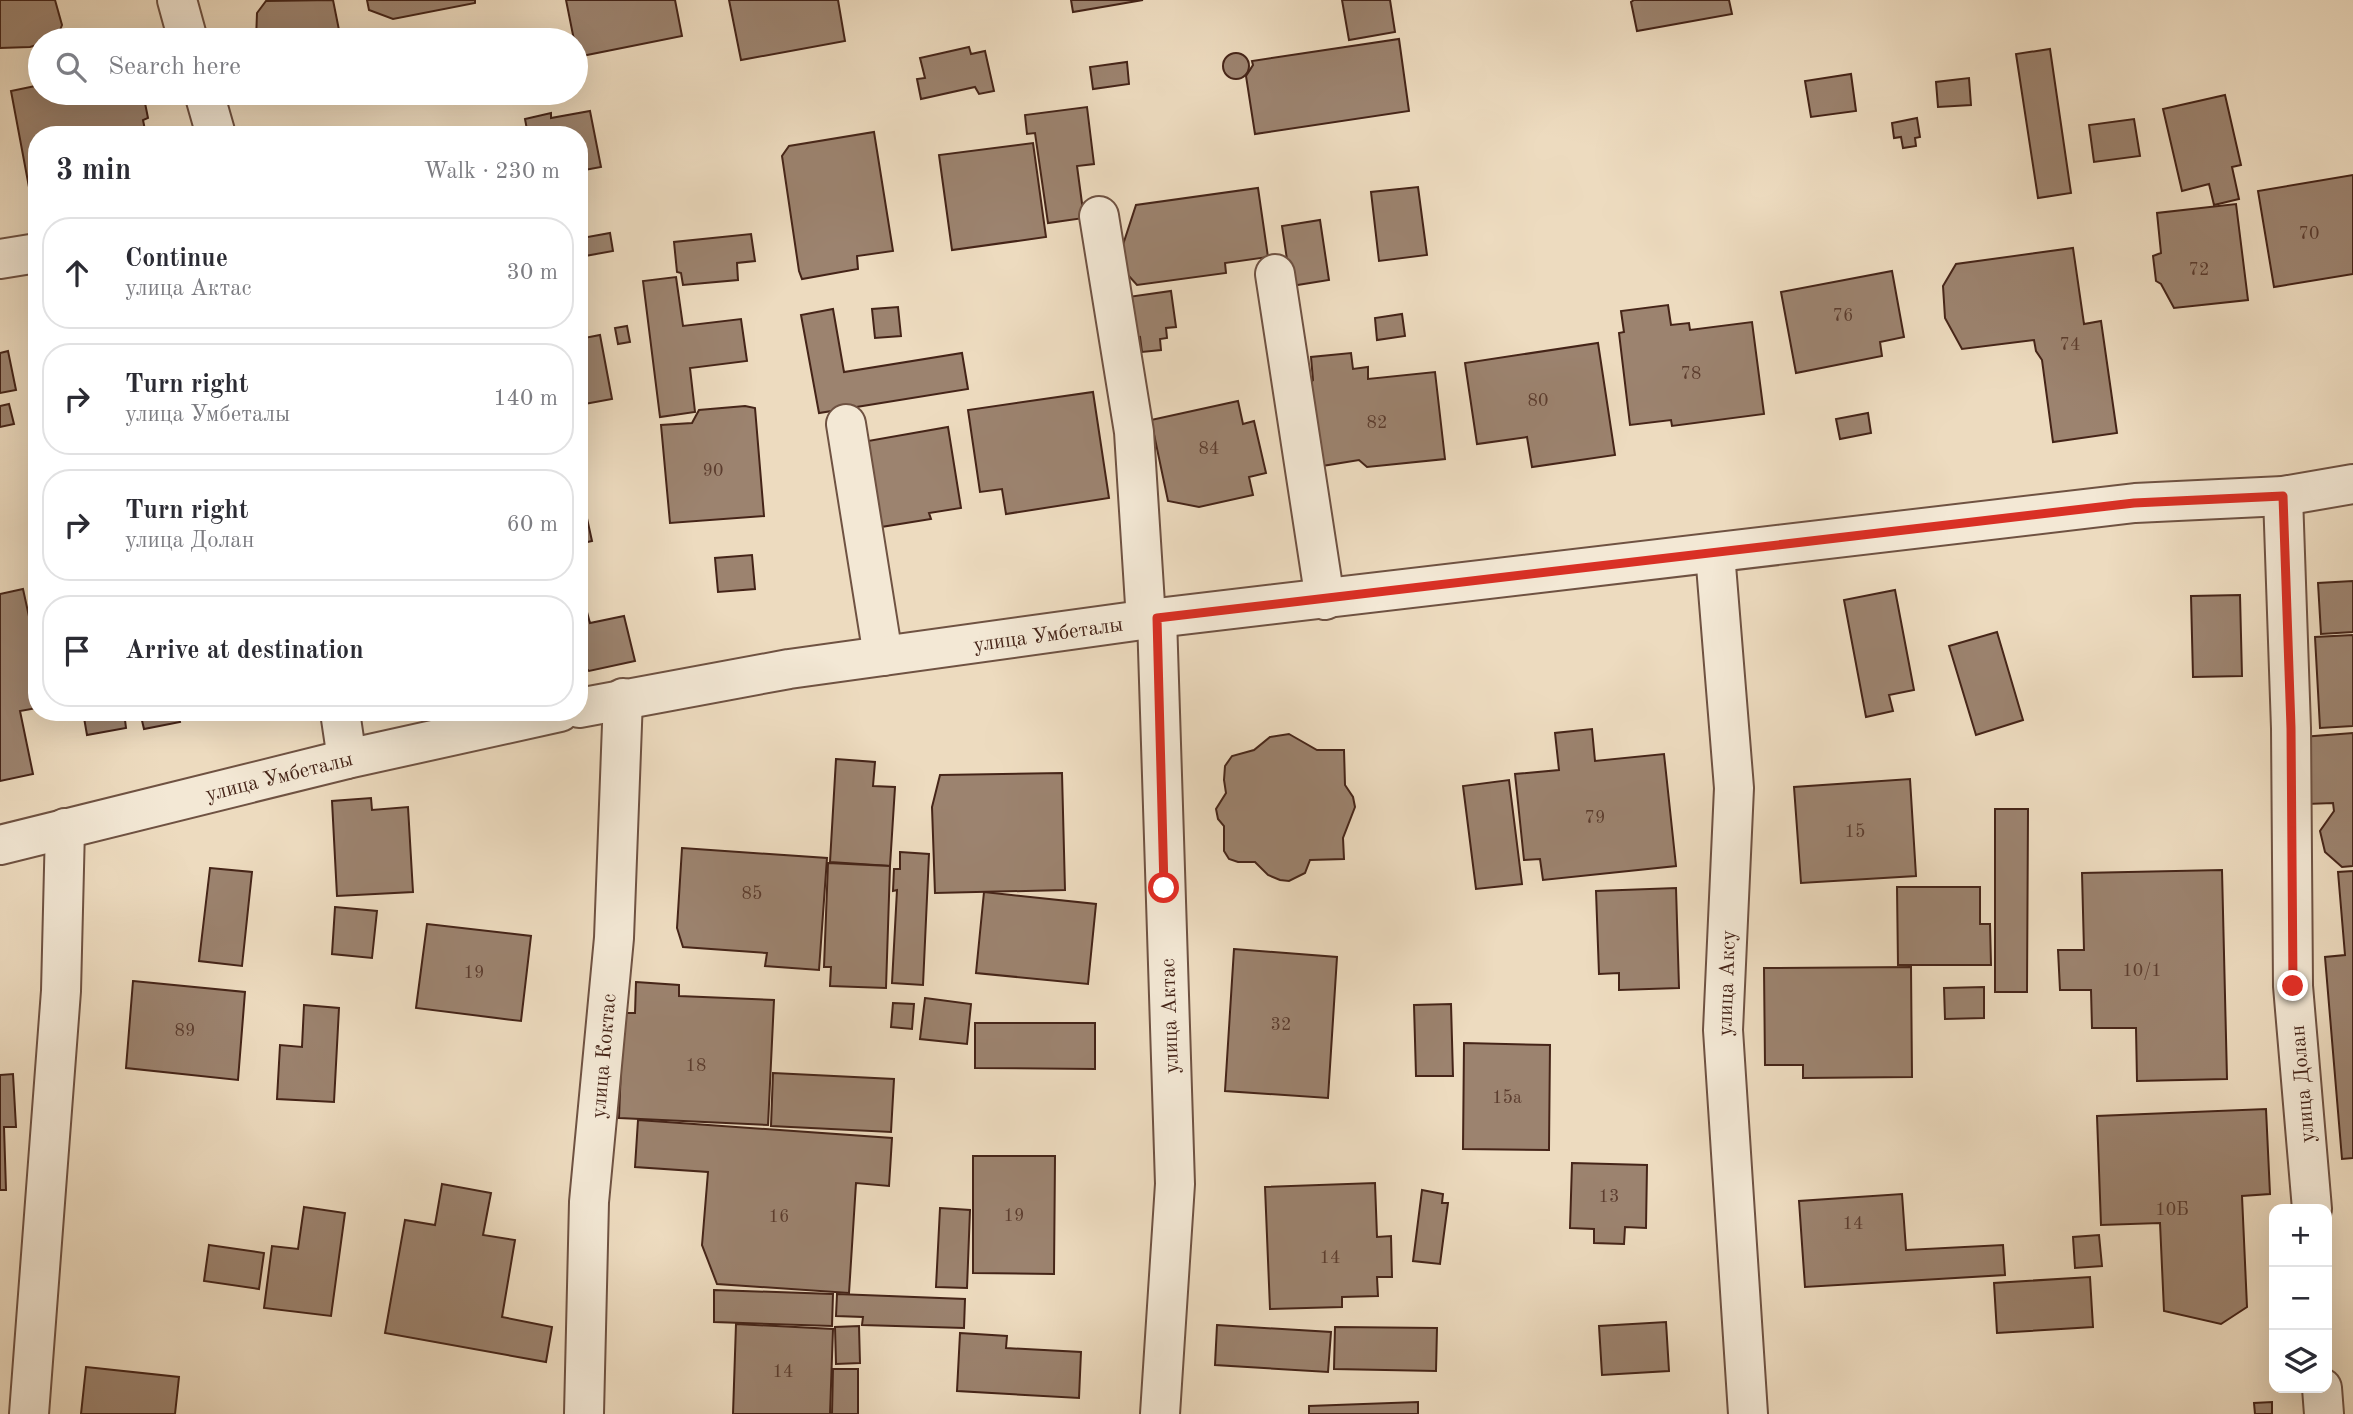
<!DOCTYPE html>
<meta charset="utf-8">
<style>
:root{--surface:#fff;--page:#f7f7f7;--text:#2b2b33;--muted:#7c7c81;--line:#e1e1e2}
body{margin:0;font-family:"Old Standard TT",serif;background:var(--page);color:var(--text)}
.controls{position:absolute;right:21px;bottom:21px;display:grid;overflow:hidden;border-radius:14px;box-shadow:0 7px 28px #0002}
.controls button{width:63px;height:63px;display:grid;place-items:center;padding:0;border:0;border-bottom:2px solid var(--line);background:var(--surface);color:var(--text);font:35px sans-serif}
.stop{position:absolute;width:21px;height:21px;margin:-16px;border:5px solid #d93025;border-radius:50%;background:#fff}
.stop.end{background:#d93025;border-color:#fff;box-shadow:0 2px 7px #0008}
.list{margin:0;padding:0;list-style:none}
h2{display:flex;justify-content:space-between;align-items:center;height:91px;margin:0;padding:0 28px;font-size:30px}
h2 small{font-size:23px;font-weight:400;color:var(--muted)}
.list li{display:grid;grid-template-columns:46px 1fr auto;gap:21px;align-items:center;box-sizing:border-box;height:112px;margin:0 14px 14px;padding:0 14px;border:2px solid var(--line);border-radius:28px}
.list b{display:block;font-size:26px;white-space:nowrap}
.list p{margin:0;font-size:23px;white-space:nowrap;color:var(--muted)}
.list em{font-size:23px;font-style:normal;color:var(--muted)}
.icon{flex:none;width:38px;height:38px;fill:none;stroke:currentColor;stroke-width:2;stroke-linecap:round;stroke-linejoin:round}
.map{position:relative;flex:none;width:2353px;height:1414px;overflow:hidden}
.search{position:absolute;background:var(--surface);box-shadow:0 7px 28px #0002;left:28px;top:28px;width:560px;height:77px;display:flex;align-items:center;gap:18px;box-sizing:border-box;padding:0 24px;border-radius:38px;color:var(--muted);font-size:26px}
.panel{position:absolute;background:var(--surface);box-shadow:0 7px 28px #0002;left:28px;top:126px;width:560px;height:595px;border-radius:28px}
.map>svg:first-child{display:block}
.building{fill:#9c836f;stroke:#452418;stroke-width:2}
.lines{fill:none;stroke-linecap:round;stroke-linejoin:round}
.minor-casing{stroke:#6f5242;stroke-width:42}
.minor{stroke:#f3e8d5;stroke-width:38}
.route{stroke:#d93025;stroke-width:9}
.labels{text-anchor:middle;stroke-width:5;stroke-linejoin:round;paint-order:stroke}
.number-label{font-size:18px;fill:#5b3c2e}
.street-label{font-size:21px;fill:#452418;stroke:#f3e8d5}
</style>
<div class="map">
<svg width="2353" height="1414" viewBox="0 0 2353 1414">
<rect width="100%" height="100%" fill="#eddbbf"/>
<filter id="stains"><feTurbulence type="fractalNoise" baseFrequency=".00286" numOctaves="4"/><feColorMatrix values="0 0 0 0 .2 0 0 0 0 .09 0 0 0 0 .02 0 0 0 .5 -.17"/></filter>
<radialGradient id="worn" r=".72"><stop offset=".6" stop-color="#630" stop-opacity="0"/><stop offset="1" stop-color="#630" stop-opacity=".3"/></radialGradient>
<g class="building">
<path d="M 0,0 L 55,0 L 62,25 L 57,38 L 40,40 L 40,44 L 30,47 L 0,48 Z"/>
<path d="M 333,0 L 341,40 L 256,40 L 257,13 L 266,1 Z"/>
<path d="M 367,0 L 475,0 L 475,3 L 393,19 L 369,10 Z"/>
<path d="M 566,0 L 675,0 L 682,36 L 577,57 L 576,40 L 574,40 Z"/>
<path d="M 729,0 L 838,0 L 845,41 L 741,60 Z"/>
<path d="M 1071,0 L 1143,0 L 1073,12 Z"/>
<path d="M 1342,0 L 1390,0 L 1395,32 L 1349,40 Z"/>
<path d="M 1634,0 L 1729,0 L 1732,14 L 1637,31 L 1631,2 Z"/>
<path d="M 1399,39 L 1409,111 L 1255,134 L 1246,76 L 1253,65 L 1252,61 Z"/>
<path d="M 969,47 L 971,54 L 985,51 L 994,91 L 979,94 L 975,87 L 921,99 L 917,79 L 925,78 L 920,58 Z"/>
<path d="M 2050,49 L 2071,193 L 2038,198 L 2016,54 Z"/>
<circle cx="1236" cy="66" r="13"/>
<path d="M 1127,62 L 1129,84 L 1093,89 L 1090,67 Z"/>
<path d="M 1851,74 L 1856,111 L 1811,117 L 1805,81 Z"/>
<path d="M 1969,78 L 1971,105 L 1938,107 L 1936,82 Z"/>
<path d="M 40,85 L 40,93 L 143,93 L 148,118 L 143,120 L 146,135 L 37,135 L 37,213 L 34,214 L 11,91 Z"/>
<path d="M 2225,95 L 2241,165 L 2232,167 L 2239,199 L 2214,205 L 2209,184 L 2182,191 L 2163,109 Z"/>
<path d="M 1087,107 L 1094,164 L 1077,166 L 1084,218 L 1048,223 L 1035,133 L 1027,134 L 1025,115 Z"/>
<path d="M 590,111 L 601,167 L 579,171 L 579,135 L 528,135 L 525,119 L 551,113 L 551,118 Z"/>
<path d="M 1917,118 L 1920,137 L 1915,138 L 1916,146 L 1903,148 L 1901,137 L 1894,138 L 1892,123 Z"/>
<path d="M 2134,119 L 2140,156 L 2094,162 L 2089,125 Z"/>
<path d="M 874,132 L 893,251 L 857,256 L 858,269 L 802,279 L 799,271 L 782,156 L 789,146 Z"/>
<path d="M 1033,143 L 1046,237 L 952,250 L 939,155 Z"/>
<path d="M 2353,175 L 2353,274 L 2274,287 L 2258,191 Z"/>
<path d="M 1418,187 L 1427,255 L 1379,261 L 1371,192 Z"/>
<path d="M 1258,188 L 1268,257 L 1225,263 L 1226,273 L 1137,285 L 1117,263 L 1136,205 Z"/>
<path d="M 2236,204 L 2248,300 L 2174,308 L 2161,284 L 2156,281 L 2153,256 L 2161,253 L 2157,213 Z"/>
<path d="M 1320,220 L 1329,280 L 1291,286 L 1282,226 Z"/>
<path d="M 610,233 L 613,251 L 585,256 L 582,238 Z"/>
<path d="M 751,234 L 755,261 L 737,263 L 738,280 L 683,285 L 681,273 L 677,272 L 674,242 Z"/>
<path d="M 2073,248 L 2084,324 L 2101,321 L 2117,433 L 2053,442 L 2042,360 L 2036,351 L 2034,340 L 1962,349 L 1945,318 L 1943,286 L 1956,264 Z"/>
<path d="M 1892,271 L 1904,337 L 1880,342 L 1882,356 L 1796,373 L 1781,292 Z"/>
<path d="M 676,277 L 683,326 L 741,319 L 747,361 L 690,368 L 695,412 L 660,417 L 643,281 Z"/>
<path d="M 1171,291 L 1176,327 L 1166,328 L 1167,338 L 1160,339 L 1161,350 L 1142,352 L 1140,337 L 1134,338 L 1128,297 Z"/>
<path d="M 1668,305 L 1671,325 L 1689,323 L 1690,330 L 1752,322 L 1764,414 L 1672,426 L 1671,420 L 1630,425 L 1619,333 L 1624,332 L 1621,311 Z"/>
<path d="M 898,307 L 901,336 L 875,338 L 872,309 Z"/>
<path d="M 833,309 L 844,372 L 962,353 L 968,389 L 819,413 L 801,315 Z"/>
<path d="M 1402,314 L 1405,336 L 1377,340 L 1375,318 Z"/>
<path d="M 627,326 L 630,342 L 618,344 L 615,328 Z"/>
<path d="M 600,335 L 612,399 L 579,405 L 579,339 Z"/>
<path d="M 1598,343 L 1615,455 L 1532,467 L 1527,437 L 1477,444 L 1465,363 Z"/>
<path d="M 8,351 L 16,390 L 0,393 L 0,353 Z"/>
<path d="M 1351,353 L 1353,369 L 1368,367 L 1368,379 L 1435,372 L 1445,459 L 1367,467 L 1359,460 L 1322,466 L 1308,385 L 1313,380 L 1311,357 Z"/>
<path d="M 1093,392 L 1109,498 L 1006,514 L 1002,489 L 980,492 L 968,410 Z"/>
<path d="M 1238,401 L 1243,424 L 1254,421 L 1266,473 L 1249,477 L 1253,495 L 1199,507 L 1168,501 L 1151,420 Z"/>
<path d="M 9,404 L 14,424 L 0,427 L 0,406 Z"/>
<path d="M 745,406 L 755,408 L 764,516 L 670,523 L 661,425 L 692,423 L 699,410 Z"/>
<path d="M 1868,413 L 1871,433 L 1840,439 L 1836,419 Z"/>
<path d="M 948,427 L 961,508 L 929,513 L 931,519 L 881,527 L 868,441 Z"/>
<path d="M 579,482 L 592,541 L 579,544 Z"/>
<path d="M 752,555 L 755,589 L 718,592 L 715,558 Z"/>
<path d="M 2353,581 L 2353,632 L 2321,634 L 2318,583 Z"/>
<path d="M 579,583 L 590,623 L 624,616 L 635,661 L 589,671 L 579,662 Z"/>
<path d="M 23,589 L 37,653 L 37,708 L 20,711 L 33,774 L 0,781 L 0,594 Z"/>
<path d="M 1895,590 L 1914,690 L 1889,695 L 1893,711 L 1866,717 L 1844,600 Z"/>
<path d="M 2240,595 L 2242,676 L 2193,677 L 2191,596 Z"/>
<path d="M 1997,632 L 2023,720 L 1976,735 L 1949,646 Z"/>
<path d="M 2353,635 L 2353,726 L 2320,728 L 2315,637 Z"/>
<path d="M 83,712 L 124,712 L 126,728 L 87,735 Z"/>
<path d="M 140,712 L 178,712 L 180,722 L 144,729 Z"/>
<path d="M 1592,729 L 1595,761 L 1664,754 L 1676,866 L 1543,880 L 1540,859 L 1524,860 L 1515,774 L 1559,770 L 1555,733 Z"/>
<path d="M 2353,733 L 2353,866 L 2342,867 L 2325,852 L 2320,831 L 2334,811 L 2333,803 L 2307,804 L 2302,737 Z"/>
<path d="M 1289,734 L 1317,750 L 1344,750 L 1345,785 L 1353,797 L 1355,807 L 1343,838 L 1344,859 L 1310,860 L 1305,873 L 1289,881 L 1280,880 L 1268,875 L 1255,862 L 1238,862 L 1229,859 L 1224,851 L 1224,826 L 1218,819 L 1216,809 L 1226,793 L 1224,780 L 1225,766 L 1232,756 L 1254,750 L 1270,737 Z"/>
<path d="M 836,759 L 875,762 L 873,786 L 895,787 L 890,866 L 830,862 Z"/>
<path d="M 1062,773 L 1065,890 L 935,893 L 932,807 L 940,775 Z"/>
<path d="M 1910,779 L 1916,876 L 1801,883 L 1794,787 Z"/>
<path d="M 1509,780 L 1522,884 L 1476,889 L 1463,786 Z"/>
<path d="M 371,798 L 372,810 L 408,807 L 413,892 L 337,896 L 332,801 Z"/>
<path d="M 1995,809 L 2028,809 L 2027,992 L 1995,992 Z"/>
<path d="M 682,848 L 827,858 L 819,970 L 765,966 L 767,953 L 683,947 L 677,928 Z"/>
<path d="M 900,852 L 929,854 L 923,985 L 892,983 L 897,890 L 893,891 L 894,869 L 900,869 Z"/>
<path d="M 828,863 L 890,866 L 886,988 L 830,986 L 831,967 L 824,967 Z"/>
<path d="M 210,868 L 252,872 L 242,966 L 199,961 Z"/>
<path d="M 2222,870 L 2227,1079 L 2137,1081 L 2136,1028 L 2092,1028 L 2091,990 L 2060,990 L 2058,950 L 2084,950 L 2082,873 Z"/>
<path d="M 2353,871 L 2353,1158 L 2342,1159 L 2325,957 L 2345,955 L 2338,872 Z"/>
<path d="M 1897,887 L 1980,887 L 1980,924 L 1990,924 L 1991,965 L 1898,965 Z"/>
<path d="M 1676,888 L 1679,988 L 1619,990 L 1619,973 L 1599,974 L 1596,891 Z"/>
<path d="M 984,892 L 1096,904 L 1088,984 L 976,973 Z"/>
<path d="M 335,907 L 377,911 L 372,958 L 332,954 Z"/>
<path d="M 427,924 L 531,936 L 521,1021 L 416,1008 Z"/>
<path d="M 1234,949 L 1337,957 L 1328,1098 L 1225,1091 Z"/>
<path d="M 1911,967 L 1912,1077 L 1803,1078 L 1803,1065 L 1765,1065 L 1764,968 Z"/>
<path d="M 133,981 L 245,992 L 238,1080 L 126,1068 Z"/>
<path d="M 636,982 L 679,985 L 679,996 L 774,1000 L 768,1125 L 619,1118 L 623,1013 L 635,1013 Z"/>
<path d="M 1984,987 L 1984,1018 L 1945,1019 L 1944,988 Z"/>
<path d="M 925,998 L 971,1004 L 967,1044 L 920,1039 Z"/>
<path d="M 893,1003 L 914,1004 L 912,1029 L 891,1027 Z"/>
<path d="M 1451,1004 L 1453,1076 L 1416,1076 L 1414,1005 Z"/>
<path d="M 304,1005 L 339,1008 L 334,1102 L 277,1099 L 280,1045 L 302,1047 Z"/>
<path d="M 975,1023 L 1095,1023 L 1095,1069 L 975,1068 Z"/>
<path d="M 1464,1043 L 1550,1045 L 1549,1150 L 1463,1149 Z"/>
<path d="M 773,1073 L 894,1079 L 891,1132 L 771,1126 Z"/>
<path d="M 13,1074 L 16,1127 L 4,1127 L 6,1190 L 0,1190 L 0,1075 Z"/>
<path d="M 2266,1109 L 2270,1194 L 2242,1196 L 2247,1307 L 2221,1324 L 2164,1311 L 2160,1223 L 2101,1225 L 2097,1116 Z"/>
<path d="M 638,1120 L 892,1138 L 889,1186 L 856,1183 L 849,1293 L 717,1284 L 702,1245 L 708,1172 L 635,1167 Z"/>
<path d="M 973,1156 L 1055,1156 L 1054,1274 L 973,1273 Z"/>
<path d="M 1572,1163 L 1647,1165 L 1646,1228 L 1625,1227 L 1624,1244 L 1594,1243 L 1594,1229 L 1570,1228 Z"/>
<path d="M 1375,1183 L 1377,1237 L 1391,1236 L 1392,1277 L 1377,1277 L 1378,1296 L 1342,1297 L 1342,1307 L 1270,1309 L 1265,1187 Z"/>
<path d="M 442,1184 L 491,1193 L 483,1235 L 515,1240 L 502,1317 L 552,1327 L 546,1362 L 385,1333 L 405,1220 L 435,1225 Z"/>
<path d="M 1422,1190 L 1443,1194 L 1442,1203 L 1448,1203 L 1440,1264 L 1413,1261 Z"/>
<path d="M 1902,1194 L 1906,1250 L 2003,1245 L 2005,1275 L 1805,1287 L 1799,1201 Z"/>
<path d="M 304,1207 L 345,1213 L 331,1316 L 264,1308 L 272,1246 L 298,1249 Z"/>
<path d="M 940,1208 L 970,1210 L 967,1288 L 936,1287 Z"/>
<path d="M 2099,1235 L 2102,1266 L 2075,1268 L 2073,1237 Z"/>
<path d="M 209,1245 L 264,1253 L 259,1289 L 204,1281 Z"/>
<path d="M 2090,1277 L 2093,1327 L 1997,1333 L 1994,1283 Z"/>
<path d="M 714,1290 L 833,1294 L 832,1326 L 714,1322 Z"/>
<path d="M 837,1294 L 965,1299 L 964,1328 L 862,1325 L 863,1317 L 836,1316 Z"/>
<path d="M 1666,1322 L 1669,1371 L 1602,1375 L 1599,1326 Z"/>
<path d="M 736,1324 L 833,1329 L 830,1414 L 733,1414 Z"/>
<path d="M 1217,1325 L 1331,1332 L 1328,1372 L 1215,1365 Z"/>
<path d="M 859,1326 L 860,1363 L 836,1364 L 835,1327 Z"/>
<path d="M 1335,1327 L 1437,1328 L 1436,1371 L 1334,1369 Z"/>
<path d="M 960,1333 L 1007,1336 L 1006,1348 L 1081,1352 L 1079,1398 L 957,1391 Z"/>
<path d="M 86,1367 L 179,1377 L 175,1414 L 81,1414 Z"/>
<path d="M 833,1369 L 858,1369 L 858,1414 L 832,1414 Z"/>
<path d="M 1418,1402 L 1418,1414 L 1309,1414 L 1309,1406 Z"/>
<path d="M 2272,1402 L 2272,1414 L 2255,1414 L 2254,1403 Z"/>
</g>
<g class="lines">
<defs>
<g id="minor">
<path d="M 177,0 L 188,40"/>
<path d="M 204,93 L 216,135"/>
<path d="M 1099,216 L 1134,432 L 1146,620"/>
<path d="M 0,259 L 37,253"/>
<path d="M 1275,274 L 1325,600"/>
<path d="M 846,424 L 883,656"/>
<path d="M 2283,496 L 2291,728 L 2293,986 L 2312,1209"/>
<path d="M 1715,553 L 1734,788 L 1723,1030 L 1748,1414"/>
<path d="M 1157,618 L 1175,1184 L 1160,1414"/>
<path d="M 579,708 L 789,669 L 1157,618 L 2135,503 L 2283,496 L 2353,484"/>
<path d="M 340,712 L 347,759"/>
<path d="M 0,845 L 347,759 L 560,712"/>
<path d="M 2322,1388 L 2324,1414"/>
<path d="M 29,1414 L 61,991 L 65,828"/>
<path d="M 584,1414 L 589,1202 L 614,938 L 623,698"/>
</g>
</defs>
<use href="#minor" class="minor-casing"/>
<use href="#minor" class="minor"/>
</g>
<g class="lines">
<path class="route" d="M 1164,888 L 1157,618 L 2134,503 L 2283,496 L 2291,728 L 2293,986"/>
</g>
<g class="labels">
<g class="number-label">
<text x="2309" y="239">70</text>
<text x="2199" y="275">72</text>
<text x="1843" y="321">76</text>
<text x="2070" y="350">74</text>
<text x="1691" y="379">78</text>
<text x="1538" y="406">80</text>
<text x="1377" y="428">82</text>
<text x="1209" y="454">84</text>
<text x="713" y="476">90</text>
<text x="1595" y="823">79</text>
<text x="1855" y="837">15</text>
<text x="752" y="899">85</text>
<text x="2142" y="976">10/1</text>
<text x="474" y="978">19</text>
<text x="1281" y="1030">32</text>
<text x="185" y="1036">89</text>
<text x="696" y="1071">18</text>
<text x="1507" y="1103">15а</text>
<text x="1609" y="1202">13</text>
<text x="2172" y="1215">10Б</text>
<text x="1014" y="1221">19</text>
<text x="779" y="1222">16</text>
<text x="1853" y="1229">14</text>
<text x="1330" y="1263">14</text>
<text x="783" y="1377">14</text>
</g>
<g class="street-label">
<text transform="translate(1048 634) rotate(-8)" y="7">улица Умбеталы</text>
<text transform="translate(279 776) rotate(-14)" y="7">улица Умбеталы</text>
<text transform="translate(1726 983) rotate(-88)" y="7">улица Аксу</text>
<text transform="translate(1169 1016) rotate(-92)" y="7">улица Актас</text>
<text transform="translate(603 1056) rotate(-85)" y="7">улица Коктас</text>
<text transform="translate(2302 1084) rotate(-95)" y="7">улица Долан</text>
</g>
</g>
<rect width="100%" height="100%" filter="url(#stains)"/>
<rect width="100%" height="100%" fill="url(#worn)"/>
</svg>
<div class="controls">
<button>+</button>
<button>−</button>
<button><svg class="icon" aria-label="layers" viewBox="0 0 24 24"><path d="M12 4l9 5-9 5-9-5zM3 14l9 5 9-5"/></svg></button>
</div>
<div class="stop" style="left:1164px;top:888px"></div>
<div class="stop end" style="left:2293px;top:986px"></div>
<div class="search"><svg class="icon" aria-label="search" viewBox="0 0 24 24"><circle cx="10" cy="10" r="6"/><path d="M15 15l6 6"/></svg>Search here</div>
<section class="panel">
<h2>3 min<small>Walk · 230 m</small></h2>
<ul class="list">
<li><svg class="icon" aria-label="ahead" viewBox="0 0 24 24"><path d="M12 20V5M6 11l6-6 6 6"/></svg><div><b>Continue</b><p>улица Актас</p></div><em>30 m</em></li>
<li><svg class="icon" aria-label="right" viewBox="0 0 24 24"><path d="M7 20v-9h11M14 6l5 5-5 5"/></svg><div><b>Turn right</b><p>улица Умбеталы</p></div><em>140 m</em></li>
<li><svg class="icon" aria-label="right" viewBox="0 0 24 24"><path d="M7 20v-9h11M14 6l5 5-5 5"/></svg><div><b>Turn right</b><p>улица Долан</p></div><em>60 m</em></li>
<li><svg class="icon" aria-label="arrive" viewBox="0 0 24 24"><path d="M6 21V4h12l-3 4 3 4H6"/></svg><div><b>Arrive at destination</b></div></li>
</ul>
</section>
</div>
